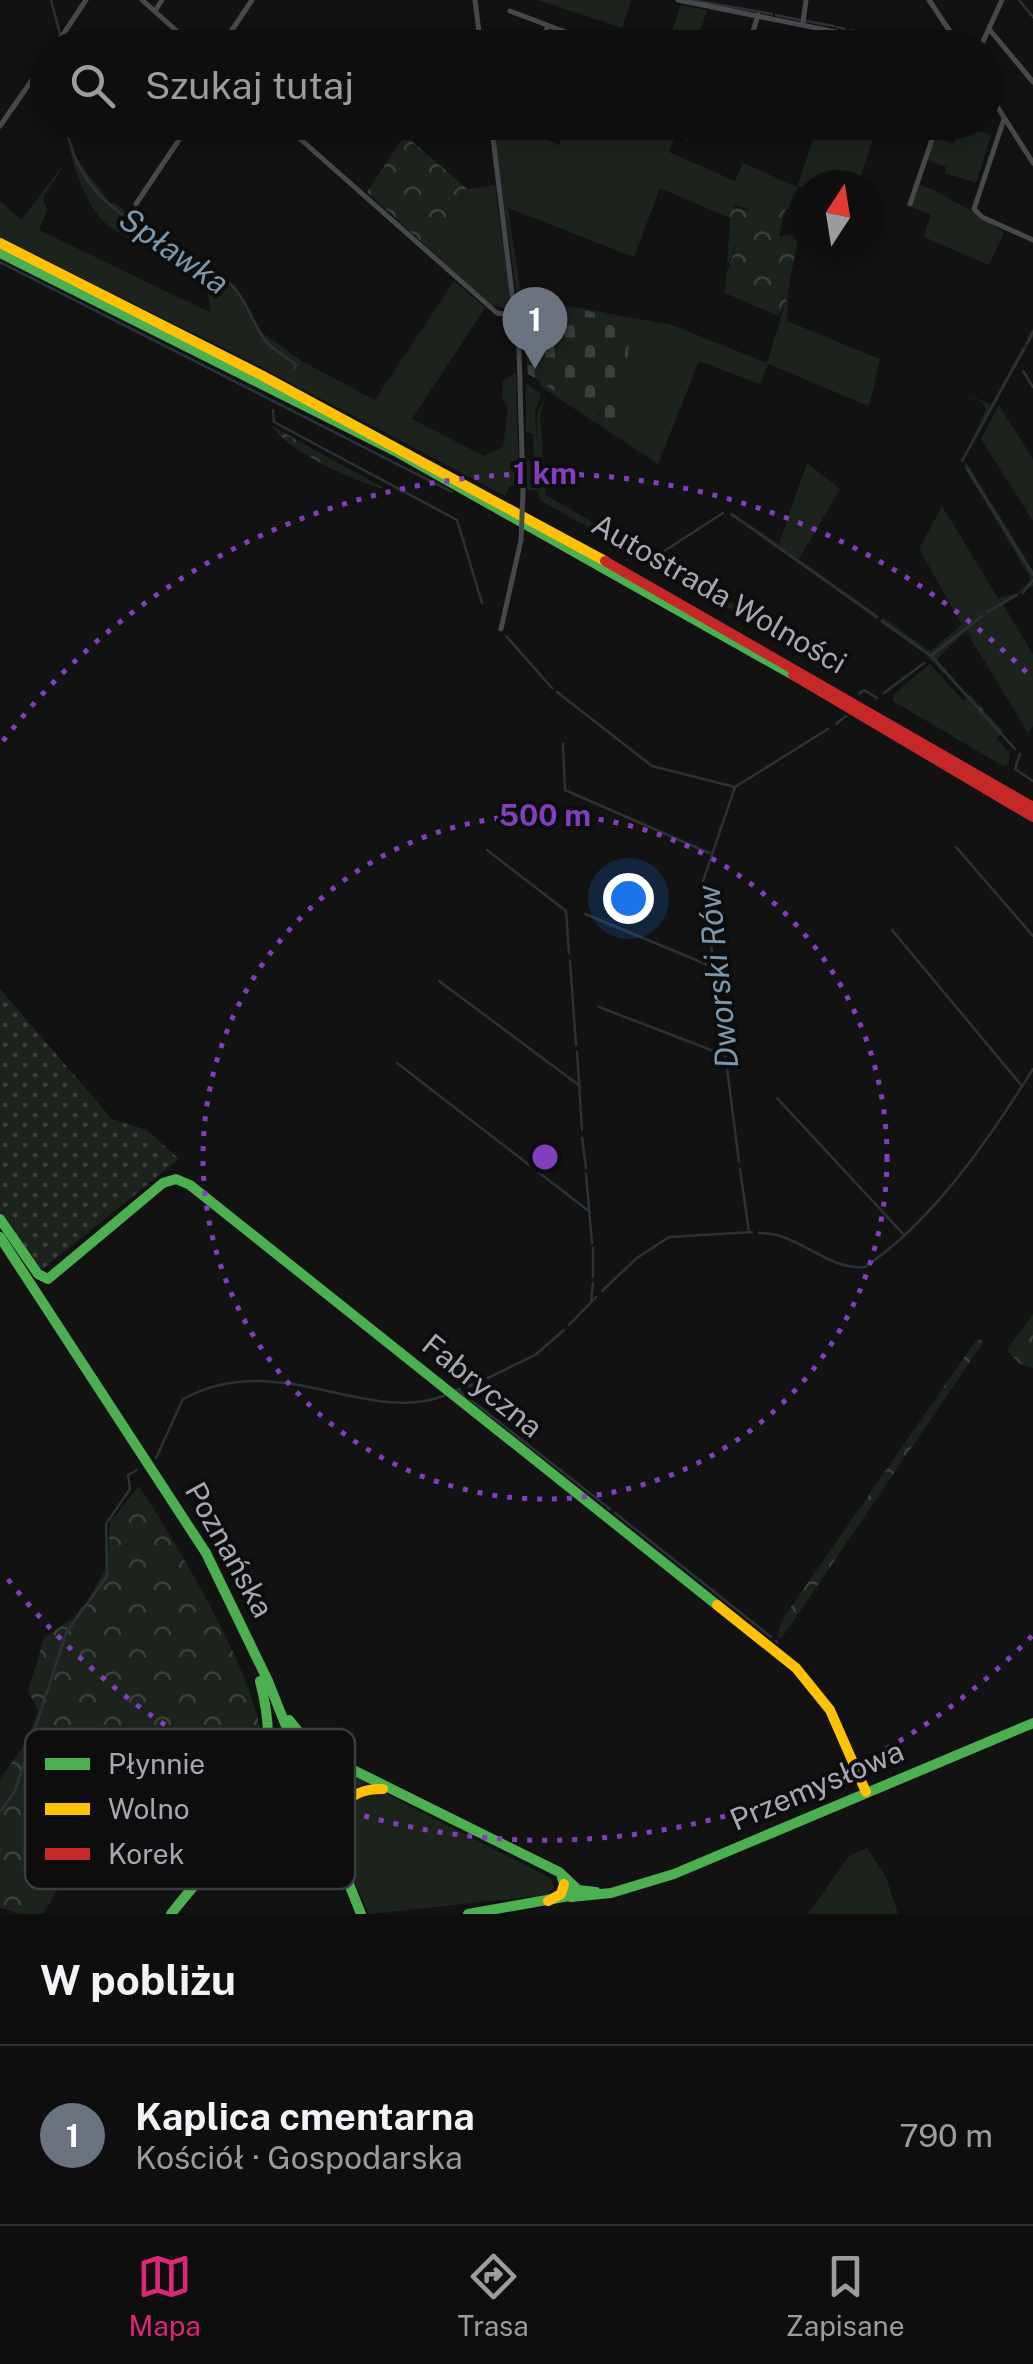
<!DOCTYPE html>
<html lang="pl">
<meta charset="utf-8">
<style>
:root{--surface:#0e0e0e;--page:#1c1c1c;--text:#f1f3f6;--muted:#9b9c9e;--line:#2e2e2e;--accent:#db2777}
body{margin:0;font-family:"Public Sans",sans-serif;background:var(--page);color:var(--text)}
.compass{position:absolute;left:793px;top:170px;width:90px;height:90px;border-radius:50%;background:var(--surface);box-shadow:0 5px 15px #0003;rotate:12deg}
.you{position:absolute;left:628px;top:898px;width:35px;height:35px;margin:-25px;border:8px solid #fff;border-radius:50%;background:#1a73e8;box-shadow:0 0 0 15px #1a73e833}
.badge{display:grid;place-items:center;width:65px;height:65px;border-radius:50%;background:var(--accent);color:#fff;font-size:32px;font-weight:700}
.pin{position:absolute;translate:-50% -82px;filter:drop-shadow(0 2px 5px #0008)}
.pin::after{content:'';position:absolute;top:52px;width:35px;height:30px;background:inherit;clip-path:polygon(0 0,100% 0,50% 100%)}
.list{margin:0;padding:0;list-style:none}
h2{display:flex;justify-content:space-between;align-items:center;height:130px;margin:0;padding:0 40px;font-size:42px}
h2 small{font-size:32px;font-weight:400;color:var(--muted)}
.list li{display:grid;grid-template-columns:65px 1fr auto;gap:30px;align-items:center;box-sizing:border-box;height:180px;padding:0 40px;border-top:2px solid var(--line)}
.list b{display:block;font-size:38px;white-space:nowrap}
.list p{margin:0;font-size:32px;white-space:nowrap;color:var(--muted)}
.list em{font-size:32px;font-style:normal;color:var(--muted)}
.icon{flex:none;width:55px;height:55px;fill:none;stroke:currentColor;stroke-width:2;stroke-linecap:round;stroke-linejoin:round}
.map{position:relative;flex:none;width:1033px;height:1914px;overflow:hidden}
.search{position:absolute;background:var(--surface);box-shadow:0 5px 15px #0003;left:30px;right:30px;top:30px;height:110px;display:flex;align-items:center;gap:25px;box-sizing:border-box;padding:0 35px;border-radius:55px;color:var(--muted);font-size:38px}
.sheet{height:310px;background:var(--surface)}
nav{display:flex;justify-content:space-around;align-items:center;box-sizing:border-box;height:140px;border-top:2px solid var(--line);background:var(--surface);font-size:28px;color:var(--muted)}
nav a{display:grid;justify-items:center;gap:5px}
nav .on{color:var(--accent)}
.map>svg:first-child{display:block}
.grass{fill:#1c231d}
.forest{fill:url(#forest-crowns)}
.cemetery{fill:url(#cemetery-stones)}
.garden{fill:url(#garden-dots)}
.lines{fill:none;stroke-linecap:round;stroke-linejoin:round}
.stream{stroke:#2a3237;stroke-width:2.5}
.street{stroke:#47484b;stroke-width:5}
.fast{stroke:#4caf50;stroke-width:10}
.slow{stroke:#ffc107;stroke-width:10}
.jam{stroke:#c62828;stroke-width:10}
.street-bridge{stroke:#47484b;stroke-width:5}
.ring{fill:none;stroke:#813fbd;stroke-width:5;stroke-dasharray:5 10}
.labels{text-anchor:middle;stroke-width:8;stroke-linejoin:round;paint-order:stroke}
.street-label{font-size:30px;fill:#a4a9b3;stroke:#0d0d0e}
.water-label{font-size:32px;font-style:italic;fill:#7b97ae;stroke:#0d0d0e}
.key{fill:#0d0d0e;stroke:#3a3c40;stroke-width:2.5}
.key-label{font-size:28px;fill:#a4a9b3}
.centre{fill:#813fbd;stroke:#0d0d0e;stroke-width:5}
.ring-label{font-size:30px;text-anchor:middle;font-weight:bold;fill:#813fbd;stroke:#0d0d0e;stroke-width:8;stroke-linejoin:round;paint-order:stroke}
</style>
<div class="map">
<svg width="1033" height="1914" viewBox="0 0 1033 1914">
<defs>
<pattern id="forest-crowns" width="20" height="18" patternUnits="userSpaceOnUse" patternTransform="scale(2.5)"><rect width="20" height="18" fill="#1c231d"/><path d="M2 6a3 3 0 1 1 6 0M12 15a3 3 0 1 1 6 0" fill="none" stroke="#3a403b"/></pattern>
<pattern id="cemetery-stones" width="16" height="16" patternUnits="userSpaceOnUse" patternTransform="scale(2.5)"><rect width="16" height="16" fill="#1c231d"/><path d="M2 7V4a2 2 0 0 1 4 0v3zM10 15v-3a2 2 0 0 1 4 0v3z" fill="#3a403b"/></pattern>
<pattern id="garden-dots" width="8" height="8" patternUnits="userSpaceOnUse" patternTransform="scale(2.5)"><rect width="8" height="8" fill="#1c231d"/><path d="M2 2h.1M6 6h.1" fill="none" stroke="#3a403b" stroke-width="1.8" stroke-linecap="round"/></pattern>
</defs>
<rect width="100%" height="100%" fill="#121213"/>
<g class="grass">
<path d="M 538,0 L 631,0 L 622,28 Z"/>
<path d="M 681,5 L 707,10 L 696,45 L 670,37 Z"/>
<path d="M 65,123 L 70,150 L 111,204 L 114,202 L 147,230 L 194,255 L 237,288 L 261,332 L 303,362 L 375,400 L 454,281 L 485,308 L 412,419 L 484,456 L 503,447 L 508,408 L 502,398 L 503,381 L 516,372 L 519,486 L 510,486 L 505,496 L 236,354 L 0,238 L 0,201 L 21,220 L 67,160 L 43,198 L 47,210 L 39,230 L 211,313 C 213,259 133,251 103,221 C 83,202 67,149 65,123 Z"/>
<path d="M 493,123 L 507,123 L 559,145 L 570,123 L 602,123 L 623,133 L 628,123 L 648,123 L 676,134 L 669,152 L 735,181 L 743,163 L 797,187 L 819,123 L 878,123 L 858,185 L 798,187 L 787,210 L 770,205 L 765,226 L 756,211 L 735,205 L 730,218 L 738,241 L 727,266 L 730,218 L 660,188 L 634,257 L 508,208 L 521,294 L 516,291 Z"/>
<path d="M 960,125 L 991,135 L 976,183 L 945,173 L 946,167 L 927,160 L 935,137 L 954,144 Z"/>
<path d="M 919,184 C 933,189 991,220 1004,233 L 989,265 L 924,237 L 931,214 L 911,207 Z"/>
<path d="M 495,185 L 512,310 L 491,305 L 426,246 L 467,189 Z"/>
<path d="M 736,272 L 745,278 L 760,308 L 725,293 L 726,274 Z"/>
<path d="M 788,294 L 787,321 L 880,359 L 869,406 L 768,364 L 760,384 L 699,361 L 658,464 L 540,386 L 541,381 L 591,414 L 594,410 L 620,433 L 631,320 L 519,297 L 672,325 L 767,363 Z"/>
<path d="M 1033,328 L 1033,337 L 961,462 L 986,409 L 982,402 L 956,391 L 991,404 Z"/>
<path d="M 526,383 L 541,394 L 535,412 L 537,444 L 537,413 L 547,395 L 540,414 L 546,495 L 788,636 L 784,643 L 682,579 L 541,501 L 536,490 L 527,490 L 526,461 L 534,461 L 533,434 L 526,432 Z"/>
<path d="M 999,405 L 1033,459 L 1033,521 L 981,439 Z"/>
<path d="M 807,463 L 840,489 L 799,559 L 879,616 L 876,619 L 721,505 L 779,544 Z"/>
<path d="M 967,463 L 1033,570 L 1033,586 L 1002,603 L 1033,654 L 1033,726 L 1028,733 L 966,631 L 937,659 L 1015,750 L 925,654 L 880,622 L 882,617 L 930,651 L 962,625 L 919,549 L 942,506 L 998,598 L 1017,593 L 1031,579 L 964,467 Z"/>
<path d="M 930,664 L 1010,753 L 1008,764 L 1003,766 L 893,701 L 895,693 Z"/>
<path d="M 295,1733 L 366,1783 L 345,1793 L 330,1814 Z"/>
<path d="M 382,1792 L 551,1878 L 554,1887 L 547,1895 L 369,1914 C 351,1869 306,1802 382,1792 Z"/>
<path d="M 867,1848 L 886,1877 L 898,1914 L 808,1914 L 849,1856 Z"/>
</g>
<g class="forest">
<path d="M 405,135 L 467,189 L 426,246 L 367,192 Z"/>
<path d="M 769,205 L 786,206 L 779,237 L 791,234 L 797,242 L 786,302 L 778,316 L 760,308 L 745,278 L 736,272 L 726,274 L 738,241 L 730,218 L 732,207 L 756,211 L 765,226 Z"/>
<path d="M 167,250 L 224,300 L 242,325 L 257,332 L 262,344 L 250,347 L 238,340 L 237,328 L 211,313 L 207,290 L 162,254 Z"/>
<path d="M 272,426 L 385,489 C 356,483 286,450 272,426 Z"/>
<path d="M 969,694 L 1003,731 L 994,743 L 961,705 Z"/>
<path d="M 1033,1314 L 1033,1368 L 1020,1364 L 1007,1350 Z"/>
<path d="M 977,1339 L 984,1341 L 781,1639 L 777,1636 L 782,1620 Z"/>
<path d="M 139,1486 C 173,1538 267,1691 261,1750 C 257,1791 228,1820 205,1850 L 128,1789 L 106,1809 L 43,1914 L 19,1914 L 0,1907 L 0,1779 L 27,1741 L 38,1710 L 28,1691 L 44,1638 L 72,1619 L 88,1601 L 107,1566 L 110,1522 Z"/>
</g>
<path class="cemetery" d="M 519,297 L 631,320 L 621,433 L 599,419 L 601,414 L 594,410 L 591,414 L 528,374 Z"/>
<path class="garden" d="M 0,989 L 112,1119 L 147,1130 L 179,1159 L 43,1269 L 37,1267 L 0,1212 Z"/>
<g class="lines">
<g class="stream">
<path d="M 51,0 L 60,34"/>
<path d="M 692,0 L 772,14"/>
<path d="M 1019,0 L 1033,17"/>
<path d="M 776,15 L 800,20"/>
<path d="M 806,21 L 834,26"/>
<path d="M 837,27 L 845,29"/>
<path d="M 850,30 L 865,33"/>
<path d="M 892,39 L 929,48"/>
<path d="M 61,43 L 61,48"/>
<path d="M 66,122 C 77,216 165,232 228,282 C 244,295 251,318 261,334 C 268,348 285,355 296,365 L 294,370"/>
<path d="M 0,262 L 452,492"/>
<path d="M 1027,343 L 1033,332"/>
<path d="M 1023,371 L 1033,387"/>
<path d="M 273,410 L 274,422 L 457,520 L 482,603"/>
<path d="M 962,461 L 1024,349"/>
<path d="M 967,468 L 1033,575"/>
<path d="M 731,514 L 877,617"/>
<path d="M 655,557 L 723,513"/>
<path d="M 1023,593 L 1033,580"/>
<path d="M 987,612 L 1017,595"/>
<path d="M 882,621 L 931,656 L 1015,749"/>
<path d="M 506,636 L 552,688"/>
<path d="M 932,655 L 982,616"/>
<path d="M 557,692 L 652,766 L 735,787"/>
<path d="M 884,693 L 924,663"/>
<path d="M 859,694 L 864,690 L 877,698"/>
<path d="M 836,724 L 846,716"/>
<path d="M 563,744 L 565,790 L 709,853"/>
<path d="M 1020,754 L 1015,769 L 1033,781"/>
<path d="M 956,847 L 1033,936"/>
<path d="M 487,850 L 566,911 L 569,953"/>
<path d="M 585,914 L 713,967"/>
<path d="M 892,930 L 1022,1086"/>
<path d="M 570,961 L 576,1045"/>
<path d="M 439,981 L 580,1086"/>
<path d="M 599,1007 L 724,1055"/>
<path d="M 577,1052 L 582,1129"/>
<path d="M 397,1063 L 590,1212"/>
<path d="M 777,1098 L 905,1236"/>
<path d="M 582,1138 L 586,1168"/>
<path d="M 739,1162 L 703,881 L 735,787 L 828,729"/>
<path d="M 740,1169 L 749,1232"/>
<path d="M 586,1174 L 592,1243"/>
<path d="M 759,1233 C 798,1232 828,1271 865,1267 C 934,1220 989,1139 1033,1069"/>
<path d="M 593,1248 L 593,1277"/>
<path d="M 602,1291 L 637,1258 L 669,1237 L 752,1232"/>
<path d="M 591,1302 L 593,1283"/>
<path d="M 569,1325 L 596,1297"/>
<path d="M 488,1378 L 535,1355 L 564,1330"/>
<path d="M 467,1387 L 481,1381"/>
<path d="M 458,1390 L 610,1509"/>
<path d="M 455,1391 L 460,1389"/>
<path d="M 156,1458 L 183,1399 C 279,1347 366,1427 446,1395"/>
<path d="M 615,1513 L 771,1637"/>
<path d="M 776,1641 L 777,1642"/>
<path d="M 0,1812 L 15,1791 L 66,1633 L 107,1576 L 106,1524 L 130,1489 L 128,1475 L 137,1470"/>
</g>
<g class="street">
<path d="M 142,0 L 196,48"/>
<path d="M 475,0 L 481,48"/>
<path d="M 678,0 L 916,48"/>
<path d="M 929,0 L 961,48"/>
<path d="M 155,11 L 162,0"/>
<path d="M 510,11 L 608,48"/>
<path d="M 803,22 L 806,0"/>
<path d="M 989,29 L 1033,82"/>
<path d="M 54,48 L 86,0"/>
<path d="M 220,48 L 252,0"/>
<path d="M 539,48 L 547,28"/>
<path d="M 748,48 L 758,15"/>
<path d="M 980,48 L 1002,0"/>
<path d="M 986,89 L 1033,163"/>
<path d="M 1004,119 L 974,209 L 982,217 L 1033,240"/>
<path d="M 281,122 L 497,313 L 515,316"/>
<path d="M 491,122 L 519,350 L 523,492"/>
<path d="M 652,122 L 687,138"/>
<path d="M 0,126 L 48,57"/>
<path d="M 136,204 L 191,122"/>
<path d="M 910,204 L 938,122"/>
<path d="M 501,629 L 521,540"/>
</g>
<g class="fast">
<path d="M 0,253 L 395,451 L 793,675"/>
<path d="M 0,1219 L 38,1274 L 48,1279 L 163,1183 L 176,1179 L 190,1185 L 717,1605"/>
<path d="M 0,1237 L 206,1553 L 268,1681 L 361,1914"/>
<path d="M 289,1720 L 306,1741 L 331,1759 L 559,1872 L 578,1890 L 596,1892"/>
<path d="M 249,1812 C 280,1793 305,1808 322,1837"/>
<path d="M 562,1878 L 571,1897"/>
<path d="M 571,1897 L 611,1893 L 674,1874 L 1033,1723"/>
<path d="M 171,1914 C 235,1833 289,1792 260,1681"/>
<path d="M 468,1914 L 575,1895"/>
</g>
<g class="slow">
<path d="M 0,243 L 263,376 L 605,561"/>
<path d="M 717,1605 L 796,1668 L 830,1710 L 866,1792"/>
<path d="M 336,1842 C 333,1809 349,1788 383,1789"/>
<path d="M 548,1901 L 561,1894 L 564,1884"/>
</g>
<g class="jam">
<path d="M 605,561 L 1033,807"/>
<path d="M 793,675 L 1033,817"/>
</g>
<path class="street-bridge" d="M 521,540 L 523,492"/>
</g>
<g class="ring">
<circle cx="545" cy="1157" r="342"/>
<path d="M1032 1636A683 683 0 0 1 3 1573M3 741A683 683 0 0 1 1032 678"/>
</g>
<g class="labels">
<g class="street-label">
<text transform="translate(719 594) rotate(30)" y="10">Autostrada Wolności</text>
<text transform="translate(482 1386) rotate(39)" y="10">Fabryczna</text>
<text transform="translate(229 1550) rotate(61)" y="10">Poznańska</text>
<text transform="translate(817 1786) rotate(-23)" y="10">Przemysłowa</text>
</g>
<g class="water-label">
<text transform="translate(174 251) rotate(35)" y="11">Spławka</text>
<text transform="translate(718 977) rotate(-96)" y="11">Dworski Rów</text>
</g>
</g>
<rect x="25" y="1729" width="330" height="160" rx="15" class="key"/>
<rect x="45" y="1758" width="45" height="12" fill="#4caf50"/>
<rect x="45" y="1803" width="45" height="12" fill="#ffc107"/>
<rect x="45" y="1848" width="45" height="12" fill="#c62828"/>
<g class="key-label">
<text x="108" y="1774">Płynnie</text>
<text x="108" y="1819">Wolno</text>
<text x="108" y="1864">Korek</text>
</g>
<circle cx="545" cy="1157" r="15" class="centre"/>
<g class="ring-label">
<text x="545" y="484">1 km</text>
<text x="545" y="826">500 m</text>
</g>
</svg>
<svg class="compass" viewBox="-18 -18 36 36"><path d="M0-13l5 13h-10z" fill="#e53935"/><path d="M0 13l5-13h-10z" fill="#9b9c9e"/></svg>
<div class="you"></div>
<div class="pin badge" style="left:535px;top:369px;background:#6b7280">1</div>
<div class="search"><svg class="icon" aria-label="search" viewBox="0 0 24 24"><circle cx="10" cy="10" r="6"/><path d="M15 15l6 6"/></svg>Szukaj tutaj</div>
</div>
<section class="sheet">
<h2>W pobliżu<small></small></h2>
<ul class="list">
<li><span class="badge" style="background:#6b7280">1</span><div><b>Kaplica cmentarna</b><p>Kościół · Gospodarska</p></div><em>790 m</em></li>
</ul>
</section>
<nav>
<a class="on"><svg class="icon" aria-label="map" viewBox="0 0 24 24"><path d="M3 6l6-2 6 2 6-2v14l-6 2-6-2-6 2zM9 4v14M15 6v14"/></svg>Mapa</a>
<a><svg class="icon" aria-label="directions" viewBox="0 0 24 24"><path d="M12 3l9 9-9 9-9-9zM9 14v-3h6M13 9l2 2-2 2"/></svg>Trasa</a>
<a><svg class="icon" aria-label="saved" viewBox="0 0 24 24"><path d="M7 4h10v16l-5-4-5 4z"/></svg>Zapisane</a>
</nav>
